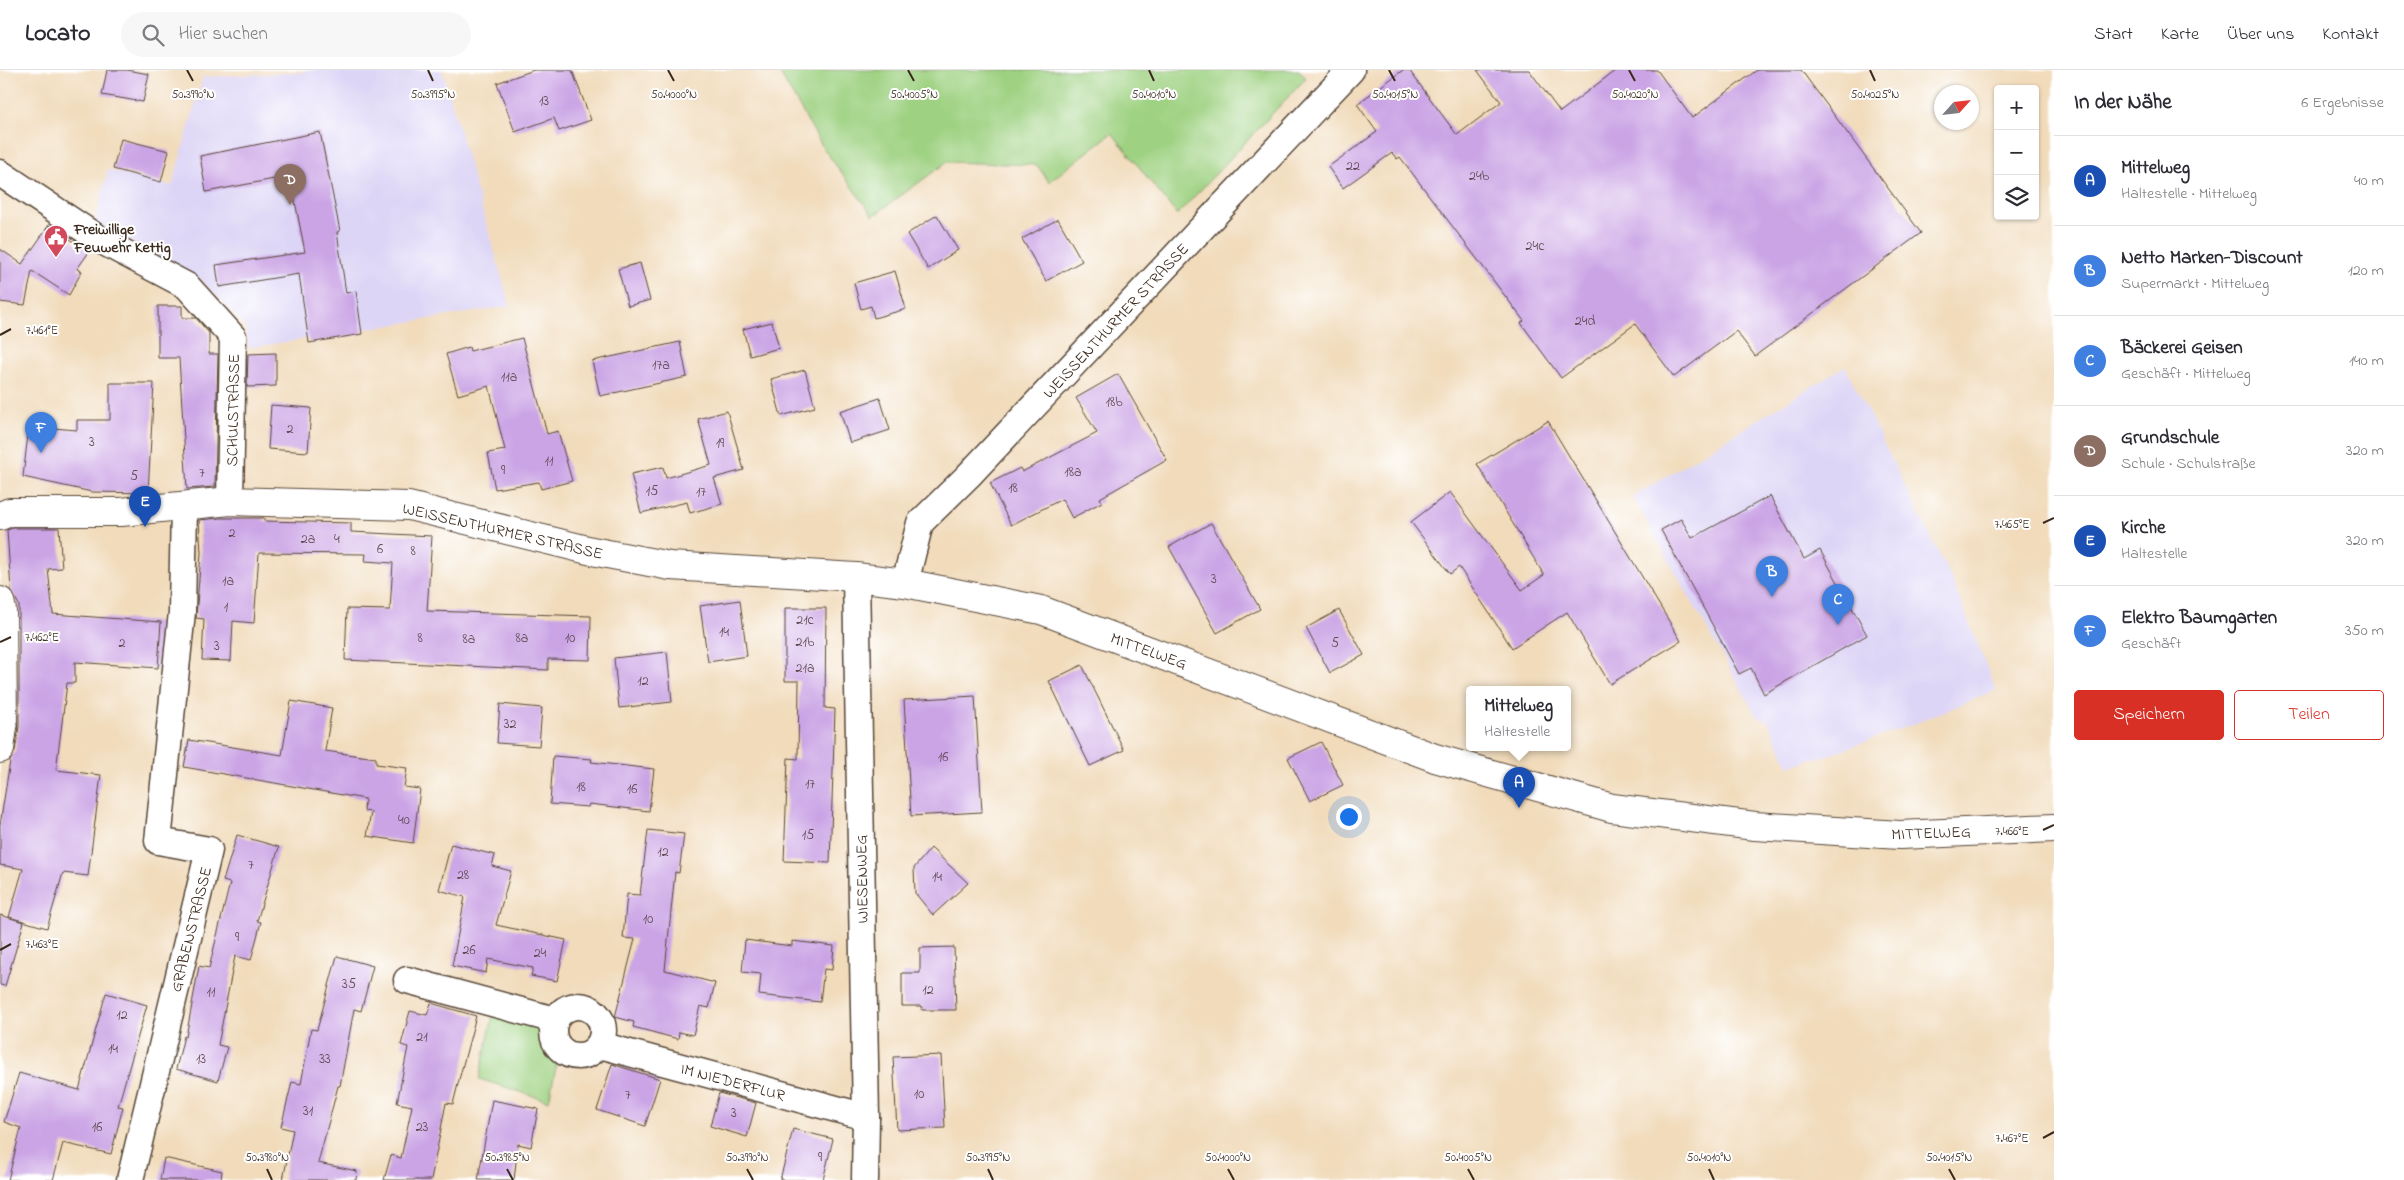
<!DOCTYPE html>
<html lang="de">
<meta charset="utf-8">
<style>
:root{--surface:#fff;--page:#f7f7f7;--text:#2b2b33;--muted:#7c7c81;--line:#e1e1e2;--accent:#d93025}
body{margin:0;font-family:"Indie Flower",sans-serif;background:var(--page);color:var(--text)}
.controls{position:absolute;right:15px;top:15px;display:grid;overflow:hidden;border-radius:5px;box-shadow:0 1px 4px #0004}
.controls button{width:45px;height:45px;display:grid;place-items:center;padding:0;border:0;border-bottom:1px solid var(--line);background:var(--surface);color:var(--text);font:25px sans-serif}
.compass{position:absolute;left:1934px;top:15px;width:45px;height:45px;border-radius:50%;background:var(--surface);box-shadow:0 1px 4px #0004;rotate:63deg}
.you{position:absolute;left:1348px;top:746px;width:18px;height:18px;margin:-12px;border:4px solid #fff;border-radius:50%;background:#1a73e8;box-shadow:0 0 0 8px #1a73e833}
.badge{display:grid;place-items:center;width:32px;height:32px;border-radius:50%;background:var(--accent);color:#fff;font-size:16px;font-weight:700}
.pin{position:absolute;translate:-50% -41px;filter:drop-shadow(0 1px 2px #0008)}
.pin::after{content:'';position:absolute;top:26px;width:18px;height:15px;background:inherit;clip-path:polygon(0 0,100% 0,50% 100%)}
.popup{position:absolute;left:1466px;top:616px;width:105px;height:65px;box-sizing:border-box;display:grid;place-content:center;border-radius:5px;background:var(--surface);filter:drop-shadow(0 1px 4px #0005);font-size:16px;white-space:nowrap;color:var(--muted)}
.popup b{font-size:19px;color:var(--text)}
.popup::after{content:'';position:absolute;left:50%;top:100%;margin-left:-10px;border:10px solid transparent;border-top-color:var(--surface)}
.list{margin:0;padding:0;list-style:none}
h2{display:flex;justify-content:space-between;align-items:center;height:65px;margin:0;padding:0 20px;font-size:21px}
h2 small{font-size:16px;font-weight:400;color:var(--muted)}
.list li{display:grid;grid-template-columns:32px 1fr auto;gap:15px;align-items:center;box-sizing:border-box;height:90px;padding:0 20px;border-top:1px solid var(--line)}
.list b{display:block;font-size:19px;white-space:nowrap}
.list p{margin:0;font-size:16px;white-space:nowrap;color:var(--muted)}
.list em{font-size:16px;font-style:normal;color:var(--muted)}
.actions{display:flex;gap:10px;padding:15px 20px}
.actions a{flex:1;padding:11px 0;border:1px solid var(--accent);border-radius:5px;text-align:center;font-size:18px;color:var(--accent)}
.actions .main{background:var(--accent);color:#fff}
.icon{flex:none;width:28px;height:28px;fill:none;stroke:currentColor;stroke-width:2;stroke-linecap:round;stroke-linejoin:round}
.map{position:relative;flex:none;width:2054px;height:1110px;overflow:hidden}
header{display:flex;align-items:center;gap:30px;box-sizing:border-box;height:70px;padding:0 25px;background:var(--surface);border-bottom:1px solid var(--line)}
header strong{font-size:24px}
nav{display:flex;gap:28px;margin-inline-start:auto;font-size:18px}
.search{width:350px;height:45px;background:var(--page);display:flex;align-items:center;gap:12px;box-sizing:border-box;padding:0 18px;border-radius:28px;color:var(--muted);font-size:19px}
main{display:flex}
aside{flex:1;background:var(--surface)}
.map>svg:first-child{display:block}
.built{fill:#ddd5f6}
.green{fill:#9ed181;stroke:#6c7e50}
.building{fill:#cba4e5}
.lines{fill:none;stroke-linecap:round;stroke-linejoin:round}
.minor-casing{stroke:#564536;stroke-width:29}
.tertiary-casing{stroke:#564536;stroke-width:30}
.minor{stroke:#fff;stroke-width:26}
.tertiary{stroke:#fff;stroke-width:28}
.ticks{fill:none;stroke:#3b2a1e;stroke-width:2}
.labels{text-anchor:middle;stroke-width:4;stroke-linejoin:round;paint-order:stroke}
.number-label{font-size:14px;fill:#5f4850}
.poi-label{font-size:16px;font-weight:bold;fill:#3b2a1e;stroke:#fff;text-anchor:start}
.street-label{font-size:16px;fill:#3b2a1e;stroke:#fff}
.ticks-label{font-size:12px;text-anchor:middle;fill:#3b2a1e;stroke:#fff;stroke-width:4;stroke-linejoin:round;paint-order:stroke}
</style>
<header>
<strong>Locato</strong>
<div class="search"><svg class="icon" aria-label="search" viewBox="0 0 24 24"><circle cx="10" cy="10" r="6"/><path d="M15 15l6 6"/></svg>Hier suchen</div>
<nav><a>Start</a><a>Karte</a><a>Über uns</a><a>Kontakt</a></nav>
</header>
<main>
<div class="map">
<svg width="2054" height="1110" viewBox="0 0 2054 1110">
<rect width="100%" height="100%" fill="#fff"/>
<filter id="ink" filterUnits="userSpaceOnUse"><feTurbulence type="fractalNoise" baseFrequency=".02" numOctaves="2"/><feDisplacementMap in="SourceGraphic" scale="10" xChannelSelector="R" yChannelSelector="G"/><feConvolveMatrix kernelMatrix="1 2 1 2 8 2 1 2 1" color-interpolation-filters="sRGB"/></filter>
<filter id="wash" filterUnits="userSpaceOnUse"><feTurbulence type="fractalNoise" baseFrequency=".0096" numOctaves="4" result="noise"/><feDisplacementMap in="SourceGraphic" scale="20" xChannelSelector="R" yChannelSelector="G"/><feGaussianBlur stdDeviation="1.12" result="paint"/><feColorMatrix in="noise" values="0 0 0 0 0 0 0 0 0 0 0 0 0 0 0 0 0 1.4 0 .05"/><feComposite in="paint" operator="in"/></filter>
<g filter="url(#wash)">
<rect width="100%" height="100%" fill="#f1dbbb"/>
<g class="built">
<path d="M 305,0 L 442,0 L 510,236 L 248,278 L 245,256 L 200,209 L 95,154 L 108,100 L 172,116 L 203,7 L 305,2 Z"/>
<path d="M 1845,296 L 1950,506 L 1996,620 L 1914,654 L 1831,684 L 1789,696 L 1767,650 L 1757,647 L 1633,427 Z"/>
</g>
<g class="green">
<path d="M 778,0 L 1299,0 L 1306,8 L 1177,145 L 1112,63 L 1049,112 L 1037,95 L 947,92 L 873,146 L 824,79 Z"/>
<path d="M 493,945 L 536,955 L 557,992 L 549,1031 L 479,1009 Z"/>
</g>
<g id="blocks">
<g class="building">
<path d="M 107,0 L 127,0 L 149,4 L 143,32 L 102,25 Z"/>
<path d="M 534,0 L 572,0 L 591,50 L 559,61 L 554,48 L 515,62 L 497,13 Z"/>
<path d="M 1403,0 L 1409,0 L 1457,65 L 1501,32 L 1477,0 L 1529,0 L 1560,42 L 1616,0 L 1657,0 L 1692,48 L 1757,0 L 1801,0 L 1921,163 L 1755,286 L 1736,261 L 1674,307 L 1635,254 L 1561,308 L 1521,253 L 1524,251 L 1400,87 L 1397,89 L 1392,83 L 1343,118 L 1328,97 L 1377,62 L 1357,34 Z"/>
<path d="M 320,62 L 340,161 L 337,162 L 346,223 L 356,221 L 362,264 L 309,273 L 299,204 L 219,217 L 216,195 L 305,182 L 290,106 L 206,122 L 200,86 Z"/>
<path d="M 121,69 L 169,81 L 161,112 L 113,99 Z"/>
<path d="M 937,145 L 958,180 L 928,199 L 907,164 Z"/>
<path d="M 1058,149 L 1082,191 L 1046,211 L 1022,169 Z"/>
<path d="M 49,155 L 89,182 L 77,199 L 82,201 L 69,225 L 32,201 L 25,235 L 0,232 L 0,179 L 22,194 Z"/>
<path d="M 640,193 L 650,230 L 628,236 L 618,199 Z"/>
<path d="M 895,201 L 906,239 L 874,248 L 871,236 L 861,239 L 854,213 Z"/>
<path d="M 158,236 L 182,236 L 182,248 L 196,248 L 209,263 L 209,284 L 218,284 L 215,417 L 187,419 L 179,288 L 158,288 Z"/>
<path d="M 772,252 L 779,278 L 750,286 L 743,259 Z"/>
<path d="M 522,268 L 547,364 L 558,361 L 572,411 L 541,419 L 539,412 L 495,419 L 488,383 L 505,380 L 489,316 L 458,325 L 446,284 L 469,277 L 470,281 Z"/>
<path d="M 680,272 L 687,307 L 600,326 L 592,291 Z"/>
<path d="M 276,283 L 276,316 L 247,317 L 248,284 Z"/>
<path d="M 805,300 L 815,337 L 781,346 L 771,309 Z"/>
<path d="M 1118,304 L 1167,390 L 1100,428 L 1102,432 L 1072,448 L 1062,429 L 1011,455 L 990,413 L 1020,398 L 1022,402 L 1097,363 L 1076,328 Z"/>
<path d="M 110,313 L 154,313 L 148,423 L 92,422 L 23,407 L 29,356 L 77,360 L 77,350 L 110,350 Z"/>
<path d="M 880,328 L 890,360 L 850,373 L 840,341 Z"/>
<path d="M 271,335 L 311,338 L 308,382 L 268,379 Z"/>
<path d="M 727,341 L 744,400 L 714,408 L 722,434 L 690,443 L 687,432 L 641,443 L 631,404 L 663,397 L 666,408 L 711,395 L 698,349 Z"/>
<path d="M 1548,351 L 1681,571 L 1610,614 L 1567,542 L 1512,578 L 1459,497 L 1450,504 L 1411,452 L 1450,422 L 1522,520 L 1544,505 L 1477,394 Z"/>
<path d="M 1770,426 L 1804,489 L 1820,480 L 1867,565 L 1764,624 L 1751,598 L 1739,604 L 1661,460 L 1681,449 L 1692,468 Z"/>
<path d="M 221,448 L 264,448 L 264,451 L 351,453 L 351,462 L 432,466 L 427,541 L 591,546 L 590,590 L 548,589 L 548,600 L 345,590 L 347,539 L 390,540 L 393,493 L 365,491 L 366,484 L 259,483 L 254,553 L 233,551 L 231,591 L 202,590 L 204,549 L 196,548 L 201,483 L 199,450 Z"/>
<path d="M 1211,453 L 1260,539 L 1217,563 L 1169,477 Z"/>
<path d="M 13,458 L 59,458 L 62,498 L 48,499 L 53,544 L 161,552 L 158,598 L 75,592 L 75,613 L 67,613 L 56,700 L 101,705 L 88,806 L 63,803 L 47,858 L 9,847 L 23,799 L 0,795 L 0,755 L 10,691 L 15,681 L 19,657 L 19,535 L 11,520 L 7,460 Z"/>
<path d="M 740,530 L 747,586 L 708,592 L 700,536 Z"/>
<path d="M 785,538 L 826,538 L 825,638 L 835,639 L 830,793 L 784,791 L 788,688 L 798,689 L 799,611 L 785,611 Z"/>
<path d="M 1339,540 L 1364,585 L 1330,603 L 1306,558 Z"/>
<path d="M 667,582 L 672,632 L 619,638 L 614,588 Z"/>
<path d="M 1082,595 L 1124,680 L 1090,696 L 1049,611 Z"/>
<path d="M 975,626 L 982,742 L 911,746 L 904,630 Z"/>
<path d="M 291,631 L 332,638 L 325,681 L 376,688 L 376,694 L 407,698 L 404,717 L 420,719 L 413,773 L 367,766 L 371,742 L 364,741 L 365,729 L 184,697 L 189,670 L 282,685 Z"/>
<path d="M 500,634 L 542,638 L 539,676 L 497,673 Z"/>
<path d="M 1321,672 L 1343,715 L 1310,731 L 1288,688 Z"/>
<path d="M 553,686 L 592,689 L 591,692 L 654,699 L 649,741 L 589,734 L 588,737 L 550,734 Z"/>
<path d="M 648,760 L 684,764 L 679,803 L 675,802 L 665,900 L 715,913 L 709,938 L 700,936 L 693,965 L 679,962 L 678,969 L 633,957 L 634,952 L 615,947 L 635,869 L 623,868 L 627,824 L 640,825 Z"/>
<path d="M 237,765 L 279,777 L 257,851 L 261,852 L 251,890 L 235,886 L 218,975 L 227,977 L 218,1011 L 176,999 L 184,966 L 186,967 L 199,896 L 209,898 L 230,813 L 223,811 Z"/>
<path d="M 451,774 L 495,785 L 492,796 L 511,801 L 496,855 L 566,870 L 557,911 L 531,906 L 533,898 L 488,889 L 486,903 L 452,896 L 465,827 L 439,820 Z"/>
<path d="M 931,778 L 968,813 L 933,845 L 915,823 L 914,798 Z"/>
<path d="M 0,845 L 24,852 L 5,916 L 0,915 Z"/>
<path d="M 745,870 L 792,876 L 792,871 L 834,876 L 832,900 L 824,899 L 820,932 L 759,925 L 761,904 L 742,902 Z"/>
<path d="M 954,877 L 956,940 L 922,940 L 922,936 L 902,936 L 902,903 L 920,903 L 920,878 Z"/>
<path d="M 337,886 L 373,896 L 361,941 L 354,939 L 340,1016 L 338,1016 L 318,1093 L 357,1101 L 356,1110 L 283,1110 L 293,1060 L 281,1057 L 292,1012 L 301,1014 L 311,959 L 317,960 Z"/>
<path d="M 106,923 L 147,935 L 118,1036 L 123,1037 L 111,1084 L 63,1073 L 53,1110 L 8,1110 L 21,1058 L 4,1052 L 19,1003 L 79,1020 Z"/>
<path d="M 431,933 L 476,946 L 460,1006 L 453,1034 L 446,1033 L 431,1110 L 384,1110 L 391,1085 L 401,1088 L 412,1036 L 397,1033 L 408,977 L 401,975 L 410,941 L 427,945 Z"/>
<path d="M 941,985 L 945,1058 L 897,1060 L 893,987 Z"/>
<path d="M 612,994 L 660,1009 L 645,1056 L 597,1040 Z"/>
<path d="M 719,1023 L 756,1033 L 747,1067 L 710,1056 Z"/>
<path d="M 492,1030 L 538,1039 L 531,1077 L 518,1074 L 514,1110 L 478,1110 Z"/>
<path d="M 793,1059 L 833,1069 L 823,1110 L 780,1110 Z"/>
<path d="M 164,1088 L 222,1101 L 221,1110 L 160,1110 Z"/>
</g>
</g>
</g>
<g filter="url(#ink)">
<use href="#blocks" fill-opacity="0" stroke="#564536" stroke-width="1"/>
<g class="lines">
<defs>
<g id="minor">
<path d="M 0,103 L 102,171 L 187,216 L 233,267 L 230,431"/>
<path d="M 856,507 L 866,1047 L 865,1110"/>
<path d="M 905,513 L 920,453 L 968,406 L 1351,0"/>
<path d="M 407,910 L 555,950"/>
<circle cx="578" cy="961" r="25"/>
<path d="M 600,975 L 866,1047"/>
<path d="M 130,1110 L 209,780 L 158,771 L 182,542 L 184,436"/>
</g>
<g id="tertiary">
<path d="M 0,446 L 10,442 L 121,442 L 230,431 L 409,436 L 592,481 L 670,496 L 856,507 L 905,513 L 1041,540 L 1435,688 L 1612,738 L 1755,756 L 1900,765 L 2054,758"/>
<path d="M 0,531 L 2,540 L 3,657 L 0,679"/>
</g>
</defs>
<use href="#minor" class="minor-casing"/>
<use href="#tertiary" class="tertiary-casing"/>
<use href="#minor" class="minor"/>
<use href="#tertiary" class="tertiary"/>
</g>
</g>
<path class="ticks" d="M 187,0 L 193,11M 428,0 L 433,11M 668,0 L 674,11M 908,0 L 914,11M 1149,0 L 1154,11M 1389,0 L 1395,11M 1629,0 L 1635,11M 1870,0 L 1875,11M 0,265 L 11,259M 2043,453 L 2054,448M 0,572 L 11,567M 2043,760 L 2054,755M 0,880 L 11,874M 2043,1068 L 2054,1062M 267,1099 L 272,1110M 507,1099 L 513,1110M 747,1099 L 753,1110M 988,1099 L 993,1110M 1228,1099 L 1234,1110M 1468,1099 L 1474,1110M 1709,1099 L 1714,1110M 1949,1099 L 1955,1110"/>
<defs>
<symbol id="civic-pin" viewBox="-11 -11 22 30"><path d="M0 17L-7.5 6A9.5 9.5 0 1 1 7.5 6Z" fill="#d1495b" stroke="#fff"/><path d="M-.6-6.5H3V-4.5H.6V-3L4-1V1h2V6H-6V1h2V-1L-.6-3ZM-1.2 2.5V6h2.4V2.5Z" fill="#fff"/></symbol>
</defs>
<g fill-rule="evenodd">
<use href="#civic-pin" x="42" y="153" width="28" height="38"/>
</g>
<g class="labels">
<g class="number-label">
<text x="544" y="35">13</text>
<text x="1353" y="100">22</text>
<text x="1479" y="110">24b</text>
<text x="1535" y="180">24c</text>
<text x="1585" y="255">24d</text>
<text x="661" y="299">17a</text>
<text x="509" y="311">11a</text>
<text x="1114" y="336">18b</text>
<text x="290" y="363">2</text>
<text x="92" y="376">3</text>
<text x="720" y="377">19</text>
<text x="549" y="395">11</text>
<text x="503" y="404">9</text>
<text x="1073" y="406">18a</text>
<text x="202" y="407">7</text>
<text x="134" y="410">5</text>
<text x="1013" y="422">18</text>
<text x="652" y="425">15</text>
<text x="701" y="426">17</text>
<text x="232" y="467">2</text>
<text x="308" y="473">2a</text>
<text x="337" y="473">4</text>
<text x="380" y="483">6</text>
<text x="413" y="485">8</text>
<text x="1214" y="513">3</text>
<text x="228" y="515">1a</text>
<text x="226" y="541">1</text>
<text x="805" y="554">21c</text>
<text x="724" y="566">14</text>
<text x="420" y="572">8</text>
<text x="522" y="572">8a</text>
<text x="570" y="572">10</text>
<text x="469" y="573">8a</text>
<text x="805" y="576">21b</text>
<text x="122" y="577">2</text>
<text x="1335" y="577">5</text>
<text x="217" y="580">3</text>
<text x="805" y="602">21a</text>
<text x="643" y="615">12</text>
<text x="510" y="658">32</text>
<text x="943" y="691">16</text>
<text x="810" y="718">17</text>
<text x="581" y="721">18</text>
<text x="632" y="723">16</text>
<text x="404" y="754">40</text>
<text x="808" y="769">15</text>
<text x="663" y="786">12</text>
<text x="251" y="799">7</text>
<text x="463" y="809">28</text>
<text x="937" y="811">14</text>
<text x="648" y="853">10</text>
<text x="237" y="871">9</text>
<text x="469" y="884">26</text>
<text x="540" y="887">24</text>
<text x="349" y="918">35</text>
<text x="928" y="924">12</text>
<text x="211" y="926">11</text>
<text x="122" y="949">12</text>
<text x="422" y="971">21</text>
<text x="113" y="983">14</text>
<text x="201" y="993">13</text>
<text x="325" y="993">33</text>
<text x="919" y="1028">10</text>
<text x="628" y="1029">7</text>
<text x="308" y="1045">31</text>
<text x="734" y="1047">3</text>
<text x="97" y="1061">16</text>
<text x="422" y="1061">23</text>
<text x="820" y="1091">9</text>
</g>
<g class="poi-label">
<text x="74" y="164">Freiwillige<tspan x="74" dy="18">Feuwehr Kettig</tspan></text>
</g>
<g class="street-label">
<text transform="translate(1115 250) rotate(-47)" y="6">WEISSENTHURMER STRASSE</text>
<text transform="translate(232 340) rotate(-89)" y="6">SCHULSTRASSE</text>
<text transform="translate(503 460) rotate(13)" y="6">WEISSENTHURMER STRASSE</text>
<text transform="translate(1149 580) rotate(20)" y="6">MITTELWEG</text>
<text transform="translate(1931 762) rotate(-2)" y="6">MITTELWEG</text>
<text transform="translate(861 809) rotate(-91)" y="6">WIESENWEG</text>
<text transform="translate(190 859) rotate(-76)" y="6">GRABENSTRASSE</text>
<text transform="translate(733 1011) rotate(15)" y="6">IM NIEDERFLUR</text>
</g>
</g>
<g class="ticks-label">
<text x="193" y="28">50.3990°N</text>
<text x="433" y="28">50.3995°N</text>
<text x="674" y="28">50.4000°N</text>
<text x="914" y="28">50.4005°N</text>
<text x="1154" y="28">50.4010°N</text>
<text x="1395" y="28">50.4015°N</text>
<text x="1635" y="28">50.4020°N</text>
<text x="1875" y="28">50.4025°N</text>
<text x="42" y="264">7.461°E</text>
<text x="2012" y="458">7.465°E</text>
<text x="42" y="571">7.462°E</text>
<text x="2012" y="765">7.466°E</text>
<text x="42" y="878">7.463°E</text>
<text x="2012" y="1072">7.467°E</text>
<text x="267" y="1091">50.3980°N</text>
<text x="507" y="1091">50.3985°N</text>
<text x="747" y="1091">50.3990°N</text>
<text x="988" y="1091">50.3995°N</text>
<text x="1228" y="1091">50.4000°N</text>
<text x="1468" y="1091">50.4005°N</text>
<text x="1709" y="1091">50.4010°N</text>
<text x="1949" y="1091">50.4015°N</text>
</g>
</svg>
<div class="controls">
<button>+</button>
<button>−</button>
<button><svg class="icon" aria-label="layers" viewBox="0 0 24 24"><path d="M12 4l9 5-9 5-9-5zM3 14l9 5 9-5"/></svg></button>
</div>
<svg class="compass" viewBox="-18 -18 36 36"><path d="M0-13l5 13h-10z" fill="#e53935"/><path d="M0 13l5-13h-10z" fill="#7c7c81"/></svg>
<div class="you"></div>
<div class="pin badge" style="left:1519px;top:738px;background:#1a4fb4">A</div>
<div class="popup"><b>Mittelweg</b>Haltestelle</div>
<div class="pin badge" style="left:1772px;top:527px;background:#3f7fe0">B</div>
<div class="pin badge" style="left:1838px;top:555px;background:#3f7fe0">C</div>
<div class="pin badge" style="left:290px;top:135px;background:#8d6e63">D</div>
<div class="pin badge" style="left:145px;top:457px;background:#1a4fb4">E</div>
<div class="pin badge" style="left:41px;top:383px;background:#3f7fe0">F</div>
</div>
<aside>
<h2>In der Nähe<small>6 Ergebnisse</small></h2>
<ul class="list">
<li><span class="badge" style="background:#1a4fb4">A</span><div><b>Mittelweg</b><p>Haltestelle · Mittelweg</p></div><em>40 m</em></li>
<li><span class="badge" style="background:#3f7fe0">B</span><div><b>Netto Marken-Discount</b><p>Supermarkt · Mittelweg</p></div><em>120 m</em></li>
<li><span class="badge" style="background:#3f7fe0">C</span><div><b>Bäckerei Geisen</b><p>Geschäft · Mittelweg</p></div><em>140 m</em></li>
<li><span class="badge" style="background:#8d6e63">D</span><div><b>Grundschule</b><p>Schule · Schulstraße</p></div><em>320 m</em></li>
<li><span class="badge" style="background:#1a4fb4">E</span><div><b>Kirche</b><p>Haltestelle</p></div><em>320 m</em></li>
<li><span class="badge" style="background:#3f7fe0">F</span><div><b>Elektro Baumgarten</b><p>Geschäft</p></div><em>350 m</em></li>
</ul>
<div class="actions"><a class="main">Speichern</a><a>Teilen</a></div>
</aside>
</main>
